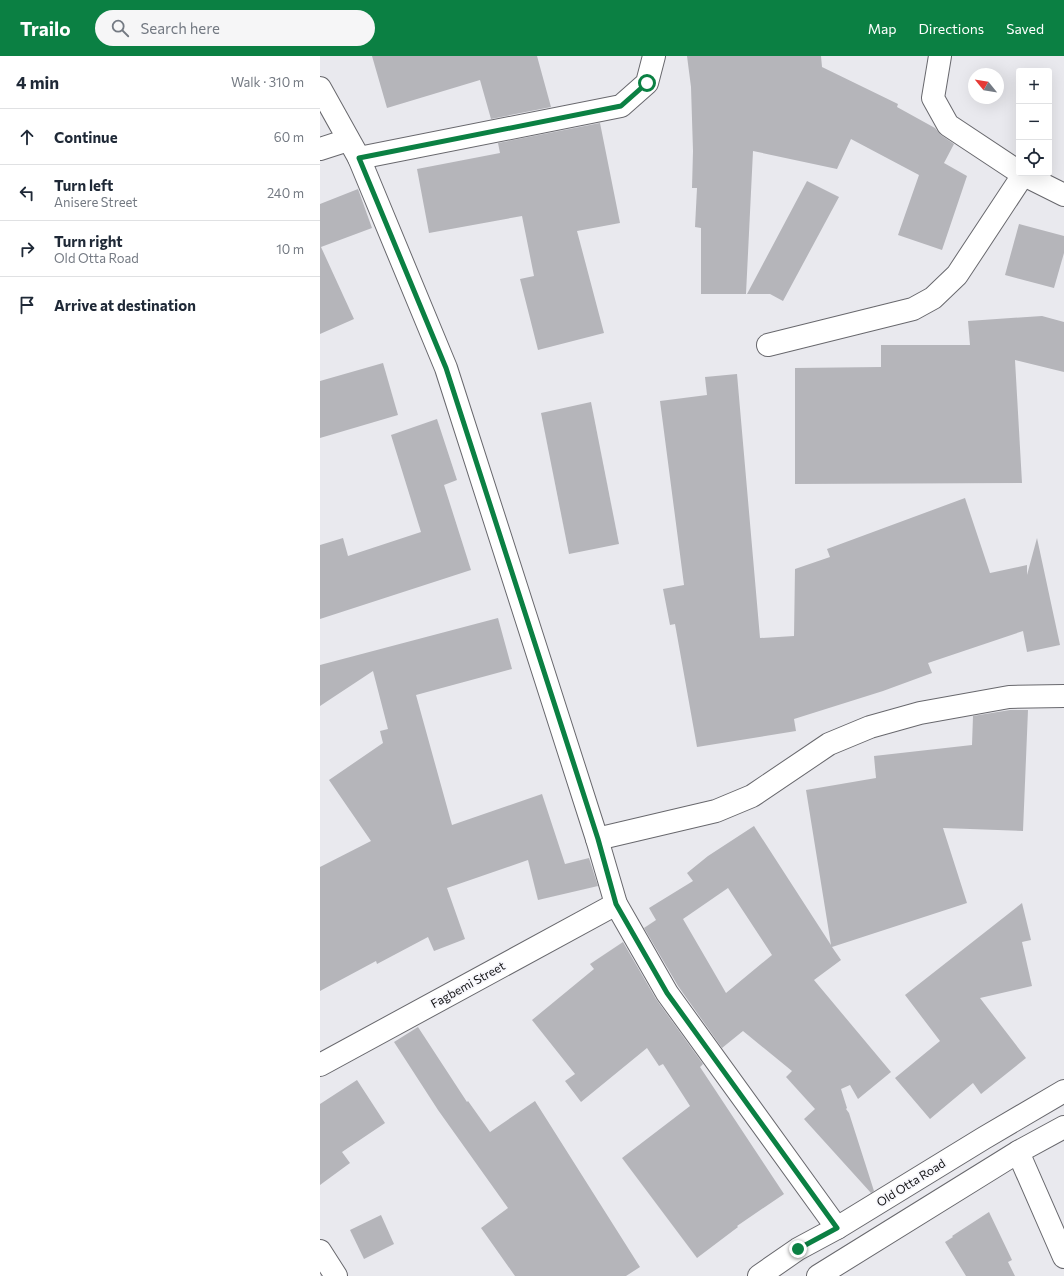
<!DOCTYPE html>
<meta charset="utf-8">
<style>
:root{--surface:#fff;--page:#f6f6f7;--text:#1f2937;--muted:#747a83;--line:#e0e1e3;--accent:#0b8043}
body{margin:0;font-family:Commissioner,sans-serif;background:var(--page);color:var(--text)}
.controls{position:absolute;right:12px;top:12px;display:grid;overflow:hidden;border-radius:4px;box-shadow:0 4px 16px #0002}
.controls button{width:36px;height:36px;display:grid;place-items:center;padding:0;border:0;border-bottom:1px solid var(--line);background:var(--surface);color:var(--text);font:20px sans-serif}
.compass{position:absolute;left:648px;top:12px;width:36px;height:36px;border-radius:50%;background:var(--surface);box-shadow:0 4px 16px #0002;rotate:300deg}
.stop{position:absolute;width:12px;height:12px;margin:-9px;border:3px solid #0b8043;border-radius:50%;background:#fff}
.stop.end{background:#0b8043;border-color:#fff;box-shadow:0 1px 4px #0008}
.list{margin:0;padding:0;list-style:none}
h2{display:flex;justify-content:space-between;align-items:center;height:52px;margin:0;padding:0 16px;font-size:17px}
h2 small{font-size:13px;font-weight:400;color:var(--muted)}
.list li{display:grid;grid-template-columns:26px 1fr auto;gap:12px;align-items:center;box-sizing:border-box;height:56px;padding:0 16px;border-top:1px solid var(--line)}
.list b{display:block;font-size:15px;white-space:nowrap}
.list p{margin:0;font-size:13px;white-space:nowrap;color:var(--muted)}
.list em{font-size:13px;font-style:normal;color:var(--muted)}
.icon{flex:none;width:22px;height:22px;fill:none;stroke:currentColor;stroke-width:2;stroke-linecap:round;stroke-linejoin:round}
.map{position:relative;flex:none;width:744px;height:1220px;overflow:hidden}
header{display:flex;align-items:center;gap:24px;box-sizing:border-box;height:56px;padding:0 20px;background:var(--accent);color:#fff}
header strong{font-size:19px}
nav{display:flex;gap:22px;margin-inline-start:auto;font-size:14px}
.search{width:280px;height:36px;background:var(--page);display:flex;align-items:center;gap:10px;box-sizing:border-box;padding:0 14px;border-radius:22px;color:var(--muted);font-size:15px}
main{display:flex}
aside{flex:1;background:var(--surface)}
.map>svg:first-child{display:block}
.building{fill:#b5b5ba;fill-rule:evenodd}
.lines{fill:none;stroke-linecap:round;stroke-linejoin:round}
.minor-casing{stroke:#68686d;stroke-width:24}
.minor{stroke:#fff;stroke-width:22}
.route{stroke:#0b8043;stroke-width:5}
.labels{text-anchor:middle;stroke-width:3.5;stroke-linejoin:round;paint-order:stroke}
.street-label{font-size:12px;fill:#111113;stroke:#f7f7fc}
</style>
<header>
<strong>Trailo</strong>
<div class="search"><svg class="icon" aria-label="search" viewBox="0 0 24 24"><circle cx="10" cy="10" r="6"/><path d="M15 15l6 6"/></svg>Search here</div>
<nav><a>Map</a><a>Directions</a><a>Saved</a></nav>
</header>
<main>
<aside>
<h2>4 min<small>Walk · 310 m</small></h2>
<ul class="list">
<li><svg class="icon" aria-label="ahead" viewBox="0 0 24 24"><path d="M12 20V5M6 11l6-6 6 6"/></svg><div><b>Continue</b></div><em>60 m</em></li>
<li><svg class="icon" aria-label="left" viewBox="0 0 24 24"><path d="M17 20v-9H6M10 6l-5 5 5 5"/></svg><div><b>Turn left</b><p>Anisere Street</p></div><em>240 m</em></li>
<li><svg class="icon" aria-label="right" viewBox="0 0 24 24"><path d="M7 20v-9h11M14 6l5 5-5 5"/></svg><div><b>Turn right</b><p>Old Otta Road</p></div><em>10 m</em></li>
<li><svg class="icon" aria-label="arrive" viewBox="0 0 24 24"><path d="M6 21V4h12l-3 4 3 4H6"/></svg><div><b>Arrive at destination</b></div></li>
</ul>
</aside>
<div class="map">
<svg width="744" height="1220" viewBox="0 0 744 1220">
<rect width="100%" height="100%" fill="#e9e9ee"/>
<g class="building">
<path d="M 52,0 L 217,0 L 231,51 L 171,63 L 160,24 L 67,52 Z"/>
<path d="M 367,0 L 501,0 L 502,11 L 578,48 L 577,51 L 615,72 L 621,79 L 634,88 L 624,107 L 647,120 L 622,194 L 578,179 L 599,119 L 531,83 L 517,113 L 433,95 L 426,238 L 381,238 L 381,172 L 375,171 L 377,132 L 372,132 L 373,95 L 371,31 Z"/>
<path d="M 280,67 L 300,167 L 257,175 L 284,277 L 218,294 L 200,223 L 214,220 L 202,160 L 109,177 L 97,113 L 180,97 L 178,87 Z"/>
<path d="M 487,125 L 519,141 L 463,245 L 450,238 L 427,238 Z"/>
<path d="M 38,133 L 52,172 L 1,191 L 34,263 L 0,278 L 0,148 Z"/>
<path d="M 699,168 L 744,180 L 744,197 L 734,232 L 685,219 Z"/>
<path d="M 722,260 L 744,266 L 744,316 L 695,304 L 702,427 L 475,428 L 475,312 L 561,311 L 561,289 L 650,289 L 648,265 Z"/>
<path d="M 63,307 L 78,359 L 0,382 L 0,325 Z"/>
<path d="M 417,318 L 440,582 L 474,580 L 475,513 L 510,501 L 507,493 L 645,442 L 670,517 L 707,509 L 707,519 L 717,482 L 740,589 L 707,596 L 703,575 L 608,607 L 612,617 L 563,635 L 474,663 L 476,675 L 377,691 L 355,568 L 350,569 L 343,533 L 364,529 L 340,345 L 387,339 L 385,321 Z"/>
<path d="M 271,346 L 299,488 L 249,498 L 221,357 Z"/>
<path d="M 117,363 L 137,424 L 124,429 L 151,514 L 0,563 L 0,489 L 23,482 L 28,500 L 101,476 L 71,379 Z"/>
<path d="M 178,562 L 192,613 L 96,639 L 132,769 L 222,738 L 245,808 L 269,802 L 278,830 L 218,844 L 208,804 L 127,832 L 145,883 L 114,895 L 108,881 L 57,908 L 56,905 L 0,935 L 0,811 L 51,785 L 9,724 L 63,687 L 60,675 L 68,673 L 53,615 L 0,650 L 0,609 Z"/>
<path d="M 690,654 L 708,654 L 703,775 L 623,772 L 647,847 L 512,891 L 521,904 L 494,924 L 571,1016 L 538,1043 L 530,1029 L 521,1033 L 527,1052 L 526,1053 L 529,1057 L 554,1135 L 551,1137 L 484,1063 L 495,1053 L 466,1021 L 472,1015 L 423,975 L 402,992 L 358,930 L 324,872 L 336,864 L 329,852 L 373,825 L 367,817 L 388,800 L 434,770 L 511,889 L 486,734 L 556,722 L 554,700 L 652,689 L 653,660 ZM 408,832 L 452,899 L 406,937 L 363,863 Z"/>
<path d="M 702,847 L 711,884 L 702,886 L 712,930 L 660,942 L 706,1002 L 661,1038 L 653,1027 L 610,1063 L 575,1022 L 620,985 L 585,939 Z"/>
<path d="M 303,886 L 336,943 L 383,1008 L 380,1011 L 464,1138 L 417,1170 L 418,1171 L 377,1202 L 302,1102 L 370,1050 L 343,1008 L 339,1010 L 327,992 L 261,1046 L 245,1025 L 255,1018 L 212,964 L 274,913 L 270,908 Z"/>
<path d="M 98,971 L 147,1046 L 148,1045 L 170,1076 L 215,1045 L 320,1211 L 306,1220 L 195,1220 L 161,1172 L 188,1152 L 118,1054 L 74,986 Z"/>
<path d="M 37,1024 L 65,1067 L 22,1096 L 30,1107 L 0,1129 L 0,1048 Z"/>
<path d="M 669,1156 L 692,1204 L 688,1206 L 695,1220 L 646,1220 L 625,1186 L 633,1181 L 632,1180 Z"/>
<path d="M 61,1159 L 74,1188 L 44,1203 L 30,1174 Z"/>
</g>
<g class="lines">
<defs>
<g id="minor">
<path d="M 620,0 L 613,42 L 628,69 L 699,116"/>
<path d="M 0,32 L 39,102 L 126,312 L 277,783 L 296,848 L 347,937 L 517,1172"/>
<path d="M 0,93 L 28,84"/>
<path d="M 39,102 L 301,50 L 327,27 L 334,0"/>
<path d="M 700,117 L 744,139"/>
<path d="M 448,289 L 593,253 L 613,242 L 637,219 L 703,119"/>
<path d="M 277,783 L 396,755 L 432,740 L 509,688 L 550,671 L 600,657 L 689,641 L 744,640"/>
<path d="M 0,1009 L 296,848"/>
<path d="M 698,1096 L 744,1201"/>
<path d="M 0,1195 L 16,1220"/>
<path d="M 439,1220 L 478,1193 L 517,1172 L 664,1082 L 744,1035"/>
<path d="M 498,1220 L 698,1096 L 744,1071"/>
</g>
</defs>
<use href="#minor" class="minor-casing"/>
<use href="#minor" class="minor"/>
</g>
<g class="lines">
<path class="route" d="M 327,27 L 301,50 L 39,102 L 126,312 L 278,783 L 296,848 L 347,937 L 517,1172 L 478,1193"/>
</g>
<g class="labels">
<g class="street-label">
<text transform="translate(148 929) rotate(-29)" y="4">Fagbemi Street</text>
<text transform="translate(591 1127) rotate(-32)" y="4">Old Otta Road</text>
</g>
</g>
</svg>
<div class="controls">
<button>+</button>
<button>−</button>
<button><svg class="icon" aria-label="locate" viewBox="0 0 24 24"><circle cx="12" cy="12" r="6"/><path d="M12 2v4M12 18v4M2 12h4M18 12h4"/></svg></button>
</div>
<svg class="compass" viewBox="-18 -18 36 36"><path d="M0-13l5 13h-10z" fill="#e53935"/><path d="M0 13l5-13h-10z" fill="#747a83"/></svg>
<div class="stop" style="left:327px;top:27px"></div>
<div class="stop end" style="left:478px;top:1193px"></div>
</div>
</main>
